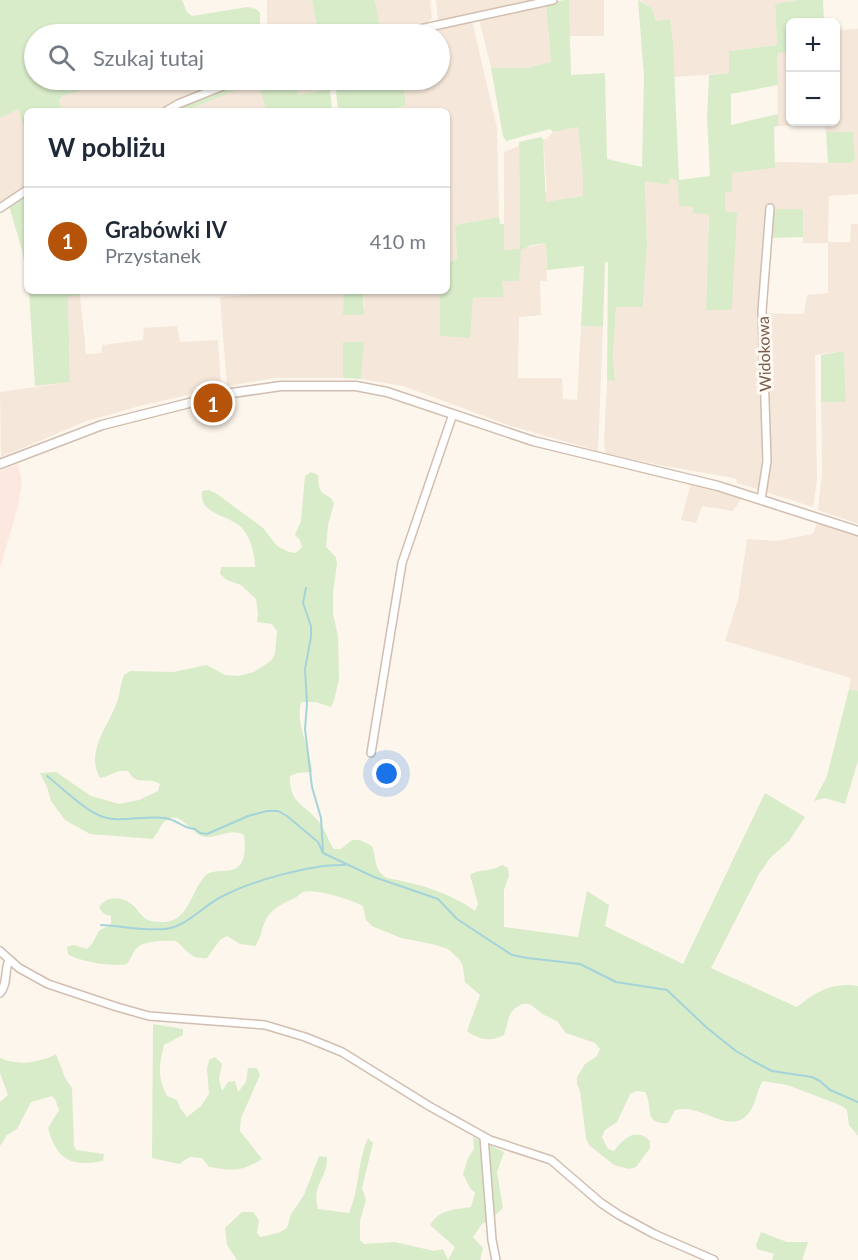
<!DOCTYPE html>
<html lang="pl">
<meta charset="utf-8">
<style>
:root{--surface:#fff;--page:#f2f2f3;--text:#1f2937;--muted:#747a83;--line:#e0e1e3;--accent:#b45309}
body{margin:0;font-family:Lato,sans-serif;background:var(--page);color:var(--text)}
.controls{position:absolute;right:18px;top:18px;display:grid;overflow:hidden;border-radius:9px;box-shadow:0 2px 4px #0004}
.controls button{width:54px;height:54px;display:grid;place-items:center;padding:0;border:0;border-bottom:2px solid var(--line);background:var(--surface);color:var(--text);font:30px sans-serif}
.you{position:absolute;left:387px;top:774px;width:21px;height:21px;margin:-15px;border:4px solid #fff;border-radius:50%;background:#1a73e8;box-shadow:0 0 0 9px #1a73e833}
.badge{display:grid;place-items:center;width:39px;height:39px;border-radius:50%;background:var(--accent);color:#fff;font-size:20px;font-weight:700}
.pin{position:absolute;translate:-50% -50%;border:3px solid #fff;box-shadow:0 2px 6px #0006}
.list{margin:0;padding:0;list-style:none}
h2{display:flex;justify-content:space-between;align-items:center;height:78px;margin:0;padding:0 24px;font-size:26px}
h2 small{font-size:20px;font-weight:400;color:var(--muted)}
.list li{display:grid;grid-template-columns:39px 1fr auto;gap:18px;align-items:center;box-sizing:border-box;height:108px;padding:0 24px;border-top:2px solid var(--line)}
.list b{display:block;font-size:22px;white-space:nowrap}
.list p{margin:0;font-size:20px;white-space:nowrap;color:var(--muted)}
.list em{font-size:20px;font-style:normal;color:var(--muted)}
.icon{flex:none;width:33px;height:33px;fill:none;stroke:currentColor;stroke-width:2;stroke-linecap:round;stroke-linejoin:round}
.map{position:relative;flex:none;width:858px;height:1260px;overflow:hidden}
.search{position:absolute;background:var(--surface);box-shadow:0 2px 4px #0004;left:24px;top:24px;width:426px;height:66px;display:flex;align-items:center;gap:15px;box-sizing:border-box;padding:0 21px;border-radius:33px;color:var(--muted);font-size:22px}
.panel{position:absolute;background:var(--surface);box-shadow:0 2px 4px #0004;left:24px;top:108px;width:426px;height:186px;border-radius:9px}
.map>svg:first-child{display:block}
.residential{fill:#f5e8da}
.commercial{fill:#fde8e0}
.green{fill:#d8ecc9}
.lines{fill:none;stroke-linecap:round;stroke-linejoin:round}
.stream{stroke:#a5d3da;stroke-width:2}
.minor-casing{stroke:#d1beb0;stroke-width:10}
.tertiary-casing{stroke:#d1beb0;stroke-width:11}
.minor{stroke:#fff;stroke-width:7}
.tertiary{stroke:#fff;stroke-width:8}
.labels{text-anchor:middle;stroke-width:6;stroke-linejoin:round;paint-order:stroke}
.street-label{font-size:16px;fill:#7a5c4d;stroke:#fffaf3}
</style>
<div class="map">
<svg width="858" height="1260" viewBox="0 0 858 1260">
<rect width="100%" height="100%" fill="#fdf6ec"/>
<g class="residential">
<path d="M 267,0 L 312,0 L 318,34 L 267,34 Z"/>
<path d="M 375,0 L 430,0 L 432,18 L 425,25 L 381,34 Z"/>
<path d="M 436,0 L 536,0 L 438,22 Z"/>
<path d="M 569,0 L 604,0 L 604,36 L 570,36 Z"/>
<path d="M 640,0 L 798,0 L 775,4 L 777,45 L 729,51 L 729,73 L 674,77 L 670,20 L 656,21 L 652,8 Z"/>
<path d="M 546,4 L 551,62 L 527,68 L 491,68 L 479,19 Z"/>
<path d="M 472,21 L 497,128 L 499,217 L 455,225 L 457,259 L 447,263 L 447,111 L 379,111 L 406,106 L 403,80 L 440,80 L 440,34 L 418,34 Z"/>
<path d="M 858,29 L 858,194 L 829,196 L 828,242 L 850,242 L 851,224 L 858,224 L 858,524 L 818,510 L 822,472 L 821,402 L 846,401 L 844,351 L 815,355 L 817,479 L 813,507 L 765,492 L 764,313 L 804,314 L 807,295 L 828,293 L 828,243 L 803,243 L 803,209 L 776,209 L 759,308 L 763,440 L 760,490 L 737,483 L 736,479 L 728,477 L 660,465 L 605,453 L 604,440 L 607,380 L 615,380 L 613,357 L 616,307 L 643,307 L 647,246 L 645,180 L 669,185 L 670,177 L 678,180 L 694,207 L 693,213 L 709,213 L 706,310 L 737,212 L 725,212 L 725,192 L 732,192 L 732,173 L 774,168 L 775,162 L 849,163 L 855,160 L 853,132 L 826,132 L 825,124 L 778,126 L 777,53 L 790,52 L 790,122 L 836,122 L 836,30 Z"/>
<path d="M 124,80 L 226,80 L 159,111 L 62,111 L 59,99 L 64,95 Z"/>
<path d="M 258,80 L 266,111 L 185,111 Z"/>
<path d="M 296,80 L 329,80 L 330,89 L 298,95 Z"/>
<path d="M 18,108 L 27,136 L 27,185 L 0,204 L 0,118 Z"/>
<path d="M 578,127 L 583,177 L 583,197 L 546,203 L 545,193 L 547,192 L 543,139 L 547,139 L 553,132 Z"/>
<path d="M 519,146 L 520,249 L 546,243 L 547,281 L 540,281 L 541,315 L 519,317 L 518,378 L 562,378 L 563,399 L 577,400 L 581,326 L 603,327 L 598,451 L 511,426 L 403,386 L 361,379 L 363,343 L 343,342 L 343,378 L 276,378 L 227,386 L 220,297 L 290,291 L 339,291 L 365,307 L 363,291 L 440,291 L 440,336 L 473,298 L 503,297 L 502,281 L 518,281 L 504,250 L 504,152 Z"/>
<path d="M 80,295 L 86,354 L 102,353 L 102,345 L 143,340 L 144,328 L 177,326 L 180,342 L 218,340 L 221,387 L 136,407 L 87,421 L 1,457 L 0,392 L 70,382 L 68,296 Z"/>
<path d="M 691,483 L 742,498 L 733,511 L 702,506 L 696,523 L 681,520 Z"/>
<path d="M 817,523 L 858,534 L 858,691 L 849,689 L 851,678 L 725,641 L 738,600 L 747,539 L 776,541 L 813,534 Z"/>
</g>
<path class="commercial" d="M 18,464 L 22,481 L 18,506 L 0,568 L 0,471 Z"/>
<g class="green">
<path d="M 0,0 L 182,0 L 187,12 L 192,16 L 248,7 L 256,9 L 260,13 L 260,34 L 34,34 L 34,80 L 124,80 L 64,95 L 59,99 L 62,111 L 27,111 L 27,136 L 18,109 L 0,118 Z"/>
<path d="M 312,0 L 375,0 L 381,34 L 318,34 Z"/>
<path d="M 564,0 L 569,0 L 571,75 L 605,73 L 607,159 L 642,167 L 644,77 L 638,0 L 652,8 L 656,21 L 670,19 L 673,44 L 679,180 L 710,176 L 707,118 L 709,75 L 729,73 L 729,51 L 777,45 L 775,4 L 798,0 L 823,0 L 824,22 L 790,22 L 790,52 L 777,53 L 778,85 L 731,94 L 731,125 L 778,114 L 778,126 L 774,127 L 775,168 L 732,173 L 732,192 L 725,192 L 725,212 L 737,212 L 732,307 L 730,310 L 706,310 L 709,214 L 693,213 L 693,207 L 679,206 L 678,181 L 670,178 L 669,185 L 645,181 L 647,246 L 643,307 L 616,307 L 613,357 L 615,381 L 607,380 L 608,262 L 605,262 L 603,327 L 581,326 L 584,266 L 547,270 L 546,243 L 532,245 L 521,250 L 519,281 L 502,281 L 504,297 L 473,298 L 470,338 L 440,336 L 440,291 L 447,291 L 447,263 L 457,259 L 455,225 L 499,217 L 500,224 L 504,224 L 504,250 L 520,249 L 519,142 L 541,137 L 543,139 L 546,202 L 583,196 L 583,177 L 578,127 L 553,132 L 550,129 L 506,141 L 503,136 L 491,68 L 527,68 L 551,62 L 546,4 Z"/>
<path d="M 249,80 L 296,80 L 298,95 L 330,89 L 332,111 L 266,111 L 258,81 L 185,111 L 170,111 Z"/>
<path d="M 397,80 L 403,80 L 406,106 L 379,111 L 338,111 L 336,90 Z"/>
<path d="M 826,132 L 853,132 L 855,160 L 850,163 L 828,163 Z"/>
<path d="M 27,195 L 27,278 L 22,250 L 9,206 Z"/>
<path d="M 776,209 L 803,209 L 803,237 L 771,238 L 772,211 Z"/>
<path d="M 29,291 L 80,291 L 80,295 L 68,297 L 70,382 L 35,386 Z"/>
<path d="M 339,291 L 363,291 L 364,315 L 343,315 L 344,293 Z"/>
<path d="M 343,342 L 364,342 L 361,379 L 343,378 Z"/>
<path d="M 844,351 L 846,402 L 821,402 L 821,355 Z"/>
<path d="M 311,472 L 318,475 C 319,486 318,493 330,497 L 334,503 L 328,525 L 326,547 L 336,557 L 337,564 L 333,593 L 333,614 L 338,636 L 339,679 L 334,701 L 331,707 L 316,702 L 301,702 C 295,726 311,749 312,772 L 297,773 L 290,776 C 289,805 306,804 320,823 C 326,831 328,841 334,849 L 341,849 L 352,840 L 360,840 L 372,846 C 377,859 373,870 387,878 C 419,884 449,892 475,911 L 478,904 L 470,875 C 480,868 489,873 502,865 L 508,868 L 509,876 L 504,890 L 504,927 L 578,937 L 587,891 L 609,905 L 605,926 L 683,964 L 765,793 L 805,817 L 789,841 L 770,858 L 759,874 L 711,968 L 797,1007 C 817,991 832,982 858,986 L 858,1136 L 849,1125 L 847,1110 L 840,1105 L 787,1085 L 763,1081 C 756,1091 756,1106 747,1115 C 728,1135 702,1103 675,1110 L 668,1123 C 642,1125 654,1105 645,1092 L 637,1091 L 630,1094 L 617,1122 L 605,1130 L 602,1137 L 608,1149 L 614,1151 C 624,1138 636,1127 650,1141 L 650,1148 L 636,1167 L 629,1169 L 614,1165 L 589,1145 L 586,1138 L 580,1091 L 577,1084 L 577,1077 L 585,1064 L 597,1056 L 600,1049 L 595,1043 L 566,1033 L 557,1021 L 542,1014 L 530,1004 L 522,1004 L 515,1008 L 510,1014 L 504,1035 C 492,1042 478,1040 467,1031 L 480,995 L 465,982 L 463,967 L 460,960 L 448,949 L 432,944 L 401,938 L 372,926 L 366,920 L 363,906 C 352,900 315,888 303,892 C 300,894 298,896 295,898 C 284,903 276,906 268,916 C 261,926 262,937 255,946 L 240,944 L 227,936 L 220,940 L 207,958 C 191,960 187,950 176,941 C 169,940 143,941 138,947 C 133,951 131,959 127,964 C 114,967 79,962 68,954 L 67,947 L 74,945 L 87,949 L 92,944 L 99,931 L 111,924 L 111,916 L 104,914 L 99,908 C 106,895 123,896 134,906 C 138,910 141,916 146,919 C 151,922 159,922 164,922 C 189,921 191,891 205,876 C 215,867 230,875 239,866 C 246,859 245,845 244,835 C 230,828 221,837 207,837 C 190,837 181,805 163,823 C 159,828 157,834 153,839 L 90,834 L 65,820 L 51,801 L 47,787 L 40,773 L 56,772 L 91,796 L 119,804 L 139,800 L 158,791 L 160,784 C 147,775 138,788 128,771 C 116,769 111,776 100,778 C 86,753 105,731 115,707 C 120,697 120,685 124,675 L 130,671 L 173,672 L 207,665 L 225,675 L 239,676 L 254,672 L 272,660 L 275,653 L 277,631 L 272,624 L 257,622 L 258,614 L 256,599 L 241,585 L 227,580 L 220,574 L 221,567 L 255,567 C 255,554 250,532 237,524 C 223,514 199,513 202,491 L 209,490 L 217,494 L 263,528 L 277,546 L 289,552 L 296,553 L 302,547 L 300,540 L 295,535 L 301,521 L 305,476 Z"/>
<path d="M 849,689 L 858,691 L 858,761 L 845,804 L 825,798 L 814,801 L 827,776 Z"/>
<path d="M 153,1024 L 183,1029 L 183,1035 L 164,1045 C 159,1065 157,1077 167,1096 L 177,1100 L 180,1108 L 187,1117 L 201,1106 L 209,1094 L 207,1069 L 209,1060 L 215,1057 L 222,1064 L 219,1079 L 222,1091 L 228,1082 L 235,1081 L 238,1092 L 246,1082 L 248,1068 L 257,1068 L 260,1075 L 241,1118 L 240,1131 L 262,1159 C 241,1172 233,1171 209,1167 L 202,1158 L 190,1157 L 179,1164 L 152,1158 Z"/>
<path d="M 56,1054 L 65,1078 L 72,1088 L 74,1146 L 76,1150 L 104,1154 L 103,1161 C 71,1167 57,1160 48,1128 L 59,1110 L 55,1099 L 52,1096 L 31,1102 L 17,1129 L 7,1135 L 0,1146 L 0,1102 L 8,1095 L 0,1073 L 0,1058 C 17,1066 40,1063 56,1054 Z"/>
<path d="M 473,1137 L 504,1152 L 497,1172 L 503,1208 L 490,1220 L 482,1224 L 473,1237 L 483,1248 L 480,1260 L 237,1260 L 227,1245 L 225,1228 L 242,1212 L 253,1212 L 259,1220 L 257,1233 L 260,1237 L 278,1233 L 287,1228 L 291,1214 L 304,1195 L 319,1156 L 327,1157 C 328,1179 311,1184 318,1209 L 349,1213 C 360,1189 357,1162 368,1138 L 373,1143 L 362,1188 L 366,1200 L 360,1221 L 360,1240 L 364,1244 L 395,1242 L 434,1251 L 443,1249 L 448,1260 L 455,1247 L 430,1225 C 440,1209 453,1210 471,1207 L 475,1193 L 470,1188 L 463,1174 L 468,1158 L 474,1149 Z"/>
<path d="M 761,1232 L 787,1242 L 808,1242 L 802,1260 L 772,1260 L 774,1254 L 757,1249 L 756,1245 Z"/>
</g>
<g class="lines">
<g class="stream">
<path d="M 306,588 L 303,603 L 311,626 L 311,637 L 305,669 L 307,704 L 305,729 L 312,787 L 321,818 L 323,851"/>
<path d="M 47,776 C 64,789 91,818 113,819 C 131,820 148,816 165,818 C 178,820 182,828 195,829 L 200,833 L 207,834 L 248,816 L 267,811 L 278,811 L 287,816 L 318,842 L 323,853 L 374,877 L 438,899 L 457,919 L 512,955 L 527,958 L 580,964 L 616,982 L 667,990 L 706,1027 L 736,1051 L 753,1061 L 772,1071 L 812,1077 L 820,1081 L 830,1090 L 858,1102"/>
<path d="M 101,925 C 122,926 145,931 165,929 C 186,927 203,906 221,897 C 251,881 311,864 345,865"/>
</g>
<defs>
<g id="minor">
<path d="M 397,34 L 553,0"/>
<path d="M 166,111 L 178,104 L 238,80"/>
<path d="M 0,208 L 27,190"/>
<path d="M 761,500 L 767,461 L 762,311 L 770,208"/>
<path d="M 371,753 L 402,563 L 453,414"/>
<path d="M 0,951 L 19,968 L 48,984 L 117,1007 L 149,1016 L 265,1025 L 305,1037 L 342,1052 L 429,1106 L 490,1140 L 551,1160 L 601,1203 L 619,1215 L 654,1234 L 714,1260"/>
<path d="M 0,993 C 8,985 4,971 9,960"/>
<path d="M 484,1137 L 492,1240 L 496,1260"/>
</g>
<path id="tertiary" d="M 0,464 L 102,425 L 225,394 L 281,386 L 356,386 L 387,392 L 533,441 L 718,486 L 858,531"/>
</defs>
<use href="#minor" class="minor-casing"/>
<use href="#tertiary" class="tertiary-casing"/>
<use href="#minor" class="minor"/>
<use href="#tertiary" class="tertiary"/>
</g>
<g class="labels">
<g class="street-label">
<text transform="translate(764 354) rotate(-92)" y="6">Widokowa</text>
</g>
</g>
</svg>
<div class="controls">
<button>+</button>
<button>−</button>
</div>
<div class="you"></div>
<div class="pin badge" style="left:213px;top:403px">1</div>
<div class="search"><svg class="icon" aria-label="search" viewBox="0 0 24 24"><circle cx="10" cy="10" r="6"/><path d="M15 15l6 6"/></svg>Szukaj tutaj</div>
<section class="panel">
<h2>W pobliżu<small></small></h2>
<ul class="list">
<li><span class="badge">1</span><div><b>Grabówki IV</b><p>Przystanek</p></div><em>410 m</em></li>
</ul>
</section>
</div>
